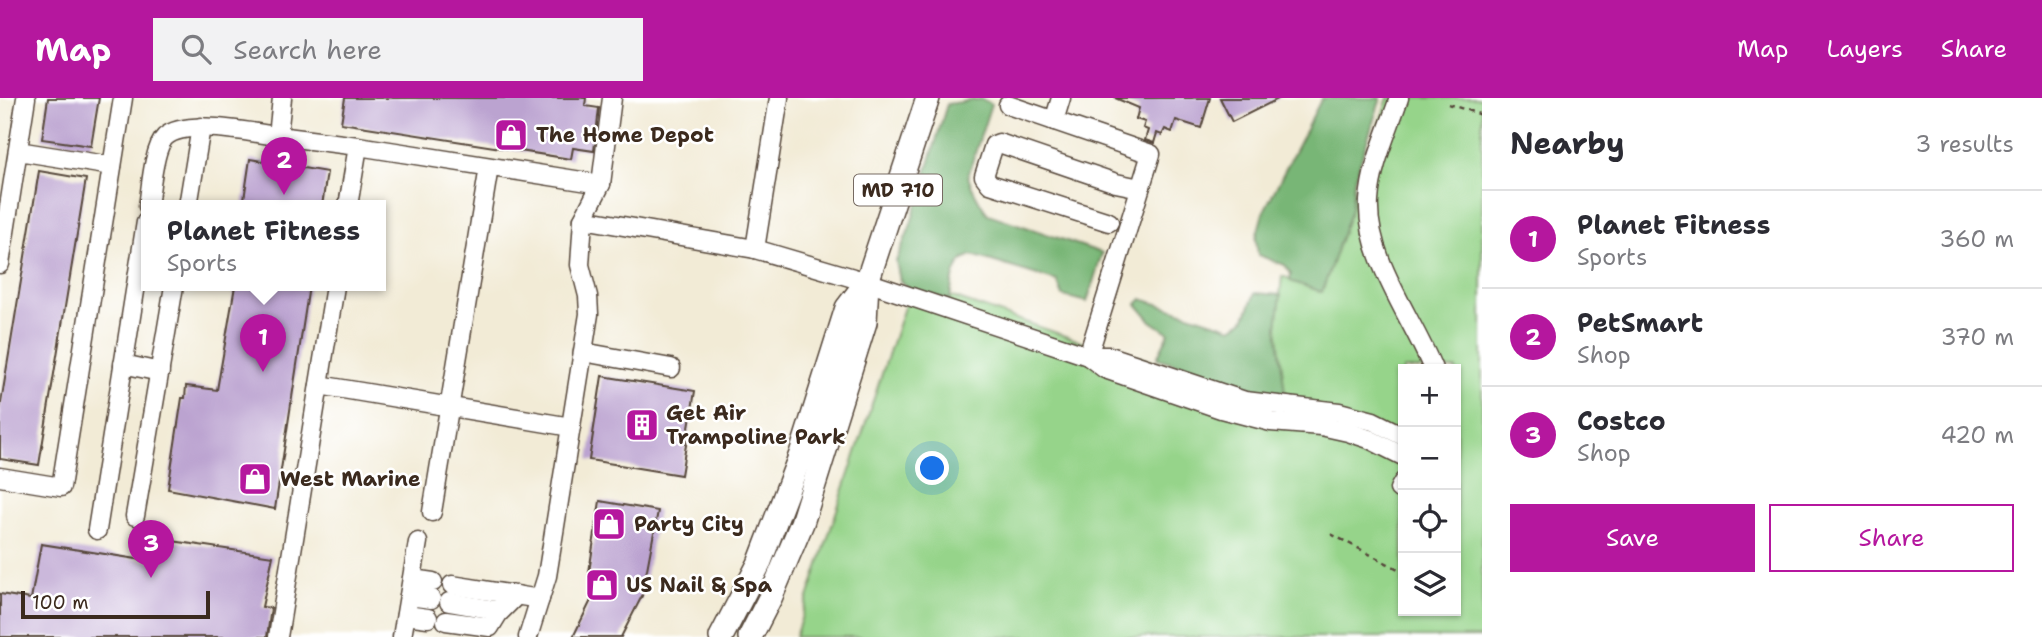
<!DOCTYPE html>
<meta charset="utf-8">
<style>
:root{--surface:#fff;--page:#f2f2f3;--text:#2b2b33;--muted:#7c7c81;--line:#e1e1e2;--accent:#b5179e}
body{margin:0;font-family:"Shantell Sans",sans-serif;background:var(--page);color:var(--text)}
.controls{position:absolute;right:21px;bottom:21px;display:grid;overflow:hidden;border-radius:0px;box-shadow:0 2px 5px #0004}
.controls button{width:63px;height:63px;display:grid;place-items:center;padding:0;border:0;border-bottom:2px solid var(--line);background:var(--surface);color:var(--text);font:35px sans-serif}
.scale{position:absolute;left:21px;bottom:18px;width:189px;box-sizing:border-box;padding-left:7px;border:4px solid #3b2a1e;border-top:0;font-size:19px;line-height:24px;white-space:nowrap;color:#3b2a1e;-webkit-text-stroke:5px #fff;paint-order:stroke}
.you{position:absolute;left:933px;top:371px;width:24px;height:24px;margin:-18px;border:5px solid #fff;border-radius:50%;background:#1a73e8;box-shadow:0 0 0 10px #1a73e833}
.badge{display:grid;place-items:center;width:46px;height:46px;border-radius:50%;background:var(--accent);color:#fff;font-size:23px;font-weight:700}
.pin{position:absolute;translate:-50% -58px;filter:drop-shadow(0 2px 4px #0008)}
.pin::after{content:'';position:absolute;top:37px;width:24px;height:21px;background:inherit;clip-path:polygon(0 0,100% 0,50% 100%)}
.popup{position:absolute;left:141px;top:102px;width:245px;height:91px;box-sizing:border-box;display:grid;place-content:center;border-radius:0px;background:var(--surface);filter:drop-shadow(0 2px 5px #0005);font-size:23px;white-space:nowrap;color:var(--muted)}
.popup b{font-size:26px;color:var(--text)}
.popup::after{content:'';position:absolute;left:50%;top:100%;margin-left:-14px;border:14px solid transparent;border-top-color:var(--surface)}
.list{margin:0;padding:0;list-style:none}
h2{display:flex;justify-content:space-between;align-items:center;height:91px;margin:0;padding:0 28px;font-size:30px}
h2 small{font-size:23px;font-weight:400;color:var(--muted)}
.list li{display:grid;grid-template-columns:46px 1fr auto;gap:21px;align-items:center;box-sizing:border-box;height:98px;padding:0 28px;border-top:2px solid var(--line)}
.list b{display:block;font-size:26px;white-space:nowrap}
.list p{margin:0;font-size:23px;white-space:nowrap;color:var(--muted)}
.list em{font-size:23px;font-style:normal;color:var(--muted)}
.actions{display:flex;gap:14px;padding:21px 28px}
.actions a{flex:1;padding:16px 0;border:2px solid var(--accent);border-radius:0px;text-align:center;font-size:24px;color:var(--accent)}
.actions .main{background:var(--accent);color:#fff}
.icon{flex:none;width:38px;height:38px;fill:none;stroke:currentColor;stroke-width:2;stroke-linecap:round;stroke-linejoin:round}
.map{position:relative;flex:none;width:1482px;height:539px;overflow:hidden}
header{display:flex;align-items:center;gap:42px;box-sizing:border-box;height:98px;padding:0 35px;background:var(--accent);color:#fff}
header strong{font-size:33px}
nav{display:flex;gap:38px;margin-inline-start:auto;font-size:24px}
.search{width:490px;height:63px;background:var(--page);display:flex;align-items:center;gap:18px;box-sizing:border-box;padding:0 24px;border-radius:0px;color:var(--muted);font-size:26px}
main{display:flex}
aside{flex:1;background:var(--surface)}
.map>svg:first-child{display:block}
.green{fill:#96d48a;stroke:#687f54;stroke-width:2;fill-rule:evenodd}
.forest{fill:#78b676;stroke:#5a704a;stroke-width:2}
.building{fill:#bba3d0}
.lines{fill:none;stroke-linecap:round;stroke-linejoin:round}
.minor-casing{stroke:#56473a;stroke-width:21}
.major-casing{stroke:#56473a;stroke-width:26}
.path{stroke:#56473a;stroke-width:2.5;stroke-dasharray:5 5;stroke-linecap:butt}
.minor{stroke:#fff;stroke-width:18}
.major{stroke:#fff;stroke-width:23}
.labels{text-anchor:middle;stroke-width:5;stroke-linejoin:round;paint-order:stroke}
.shield{fill:#fff;stroke:#766a62;stroke-width:2}
.shield-label{font-size:19px;font-weight:bold;fill:#3b2a1e}
.poi-label{font-size:21px;font-weight:bold;fill:#3b2a1e;stroke:#fff;text-anchor:start}
</style>
<header>
<strong>Map</strong>
<div class="search"><svg class="icon" aria-label="search" viewBox="0 0 24 24"><circle cx="10" cy="10" r="6"/><path d="M15 15l6 6"/></svg>Search here</div>
<nav><a>Map</a><a>Layers</a><a>Share</a></nav>
</header>
<main>
<div class="map">
<svg width="1482" height="539" viewBox="0 0 1482 539">
<rect width="100%" height="100%" fill="#fff"/>
<filter id="ink" filterUnits="userSpaceOnUse"><feTurbulence type="fractalNoise" baseFrequency=".0143" numOctaves="2"/><feDisplacementMap in="SourceGraphic" scale="14" xChannelSelector="R" yChannelSelector="G"/><feConvolveMatrix kernelMatrix="1 2 1 2 8 2 1 2 1" color-interpolation-filters="sRGB"/></filter>
<filter id="wash" filterUnits="userSpaceOnUse"><feTurbulence type="fractalNoise" baseFrequency=".00686" numOctaves="4" result="noise"/><feDisplacementMap in="SourceGraphic" scale="28" xChannelSelector="R" yChannelSelector="G"/><feGaussianBlur stdDeviation="1.57" result="paint"/><feColorMatrix in="noise" values="0 0 0 0 0 0 0 0 0 0 0 0 0 0 0 0 0 1.4 0 .05"/><feComposite in="paint" operator="in"/></filter>
<g filter="url(#wash)">
<rect width="100%" height="100%" fill="#f2ebd6"/>
<path class="green" d="M 1388,0 L 1482,0 L 1482,539 L 795,539 L 912,185 L 1080,243 L 1133,257 L 1226,288 L 1283,299 L 1276,236 L 1282,178 L 1321,192 ZM 1403,271 L 1456,271 L 1456,513 L 1403,513 Z"/>
<g class="forest">
<path d="M 1322,0 L 1381,0 L 1354,83 L 1351,111 L 1322,194 L 1290,183 L 1291,176 L 1285,167 L 1258,157 L 1256,140 L 1263,115 Z"/>
<path d="M 982,1 L 991,6 L 968,77 C 969,86 982,109 988,116 L 1102,155 L 1087,204 L 1063,198 L 1057,183 L 972,157 C 953,163 952,185 950,202 L 910,191 L 900,183 L 896,163 L 910,129 L 947,6 Z"/>
<path d="M 1255,195 L 1281,197 L 1277,229 L 1285,295 L 1261,293 L 1157,260 L 1169,235 L 1151,223 L 1137,206 L 1142,201 L 1232,230 L 1244,222 Z"/>
</g>
<g id="blocks">
<g class="building">
<path d="M 48,0 L 99,0 L 91,48 L 42,41 Z"/>
<path d="M 345,0 L 586,0 L 585,8 L 599,10 L 594,53 L 573,50 L 571,61 L 341,25 Z"/>
<path d="M 1115,0 L 1210,0 L 1201,30 L 1176,22 L 1172,34 L 1165,31 L 1162,37 L 1157,35 L 1154,45 L 1145,42 L 1148,32 L 1143,30 L 1145,24 L 1136,21 L 1139,10 Z"/>
<path d="M 1220,0 L 1280,0 L 1232,24 Z"/>
<path d="M 250,61 L 327,74 L 322,108 L 243,108 Z"/>
<path d="M 39,73 L 86,81 L 39,367 L 0,361 L 0,311 Z"/>
<path d="M 235,188 L 309,188 L 275,411 L 168,391 L 182,300 L 185,300 L 186,288 L 217,292 Z"/>
<path d="M 602,278 L 695,293 L 681,377 L 589,362 Z"/>
<path d="M 600,403 L 658,413 L 642,498 L 621,539 L 573,539 L 602,480 L 589,474 Z"/>
<path d="M 159,441 L 273,458 L 262,509 L 271,510 L 267,539 L 0,539 L 0,496 L 31,501 L 41,446 L 156,464 Z"/>
</g>
</g>
</g>
<g filter="url(#ink)">
<use href="#blocks" fill-opacity="0" stroke="#56473a" stroke-width="2"/>
<g class="lines">
<defs>
<g id="minor">
<path d="M 282,0 L 278,38 L 358,48 L 348,108"/>
<path d="M 1399,0 C 1388,33 1371,68 1369,103 C 1366,160 1412,219 1433,271"/>
<path d="M 1054,23 L 1061,0"/>
<path d="M 358,48 L 601,86"/>
<path d="M 18,53 L 112,68"/>
<path d="M 148,108 C 151,91 153,51 165,39 C 186,20 251,35 278,38"/>
<path d="M 188,108 L 201,29"/>
<path d="M 583,121 L 601,86 L 612,0"/>
<path d="M 1109,124 L 990,86 L 984,78 L 994,47 L 999,45 L 1116,85 L 1140,90"/>
<path d="M 755,151 L 779,0"/>
<path d="M 0,166 L 26,0"/>
<path d="M 583,254 L 671,270"/>
<path d="M 1088,258 L 1105,271 L 1221,311 L 1271,324 L 1321,328 L 1348,334 L 1369,341 L 1403,358"/>
<path d="M 1088,258 L 1110,258 L 1245,303 L 1339,314 L 1373,323 L 1403,338"/>
<path d="M 123,266 L 160,274"/>
<path d="M 319,287 L 571,329"/>
<path d="M 0,379 L 61,389 L 123,0"/>
<path d="M 1399,391 L 1403,384"/>
<path d="M 432,414 L 489,69"/>
<path d="M 135,418 L 174,188"/>
<path d="M 97,432 L 146,124"/>
<path d="M 412,481 L 433,484"/>
<path d="M 452,487 L 540,501"/>
<path d="M 409,498 L 431,501"/>
<path d="M 449,504 L 495,512 L 503,510"/>
<path d="M 406,517 L 428,520"/>
<path d="M 446,523 L 490,529 L 498,516 L 517,497"/>
<path d="M 278,539 L 335,188"/>
<path d="M 402,539 L 418,444"/>
<path d="M 528,539 L 547,478 L 589,216 L 588,198 L 580,167 L 583,121 L 755,151 L 867,184 L 1088,258 L 1151,56 L 1008,7"/>
</g>
<g id="major">
<path d="M 721,539 L 759,466 L 801,356 L 847,210 L 867,184"/>
<path d="M 750,539 L 771,498 L 802,425 L 865,224 L 867,184 L 928,0"/>
</g>
</defs>
<use href="#minor" class="minor-casing"/>
<use href="#major" class="major-casing"/>
<g class="path">
<path d="M 1448,6 L 1482,17"/>
<path d="M 1331,436 L 1398,471"/>
</g>
<use href="#minor" class="minor"/>
<use href="#major" class="major"/>
</g>
</g>
<defs>
<symbol id="shop-square" viewBox="-11 -11 22 22"><rect x="-9" y="-9" width="18" height="18" rx="4" fill="#b5179e" stroke="#fff"/><path d="M-5-2.5h2.3a2.7 3.5 0 0 1 5.4 0H5L5.5 6h-11ZM-1.5-2.5h3a1.5 2.3 0 0 0-3 0Z" fill="#fff"/></symbol>
<symbol id="building-square" viewBox="-11 -11 22 22"><rect x="-9" y="-9" width="18" height="18" rx="4" fill="#b5179e" stroke="#fff"/><path d="M-4-6H4V6H1V3H-1V6H-4ZM-2.5-4.3h1.7v1.8h-1.7ZM.8-4.3h1.7v1.8H.8ZM-2.5-1h1.7V.8h-1.7ZM.8-1h1.7V.8H.8Z" fill="#fff"/></symbol>
</defs>
<g fill-rule="evenodd">
<use href="#shop-square" x="492" y="18" width="38" height="38"/>
<use href="#building-square" x="623" y="308" width="38" height="38"/>
<use href="#shop-square" x="236" y="362" width="38" height="38"/>
<use href="#shop-square" x="590" y="407" width="38" height="38"/>
<use href="#shop-square" x="583" y="468" width="38" height="38"/>
</g>
<g class="labels">
<rect class="shield" x="854" y="76.5" width="88" height="31" rx="5"/>
<g class="shield-label">
<text x="898" y="99">MD 710</text>
</g>
<g class="poi-label">
<text x="536" y="44">The Home Depot</text>
<text x="666" y="322">Get Air<tspan x="666" dy="24">Trampoline Park</tspan></text>
<text x="280" y="388">West Marine</text>
<text x="634" y="433">Party City</text>
<text x="626" y="494">US Nail &amp; Spa</text>
</g>
</g>
</svg>
<div class="controls">
<button>+</button>
<button>−</button>
<button><svg class="icon" aria-label="locate" viewBox="0 0 24 24"><circle cx="12" cy="12" r="6"/><path d="M12 2v4M12 18v4M2 12h4M18 12h4"/></svg></button>
<button><svg class="icon" aria-label="layers" viewBox="0 0 24 24"><path d="M12 4l9 5-9 5-9-5zM3 14l9 5 9-5"/></svg></button>
</div>
<div class="scale">100 m</div>
<div class="you"></div>
<div class="pin badge" style="left:263px;top:274px">1</div>
<div class="popup"><b>Planet Fitness</b>Sports</div>
<div class="pin badge" style="left:284px;top:97px">2</div>
<div class="pin badge" style="left:151px;top:480px">3</div>
</div>
<aside>
<h2>Nearby<small>3 results</small></h2>
<ul class="list">
<li><span class="badge">1</span><div><b>Planet Fitness</b><p>Sports</p></div><em>360 m</em></li>
<li><span class="badge">2</span><div><b>PetSmart</b><p>Shop</p></div><em>370 m</em></li>
<li><span class="badge">3</span><div><b>Costco</b><p>Shop</p></div><em>420 m</em></li>
</ul>
<div class="actions"><a class="main">Save</a><a>Share</a></div>
</aside>
</main>
